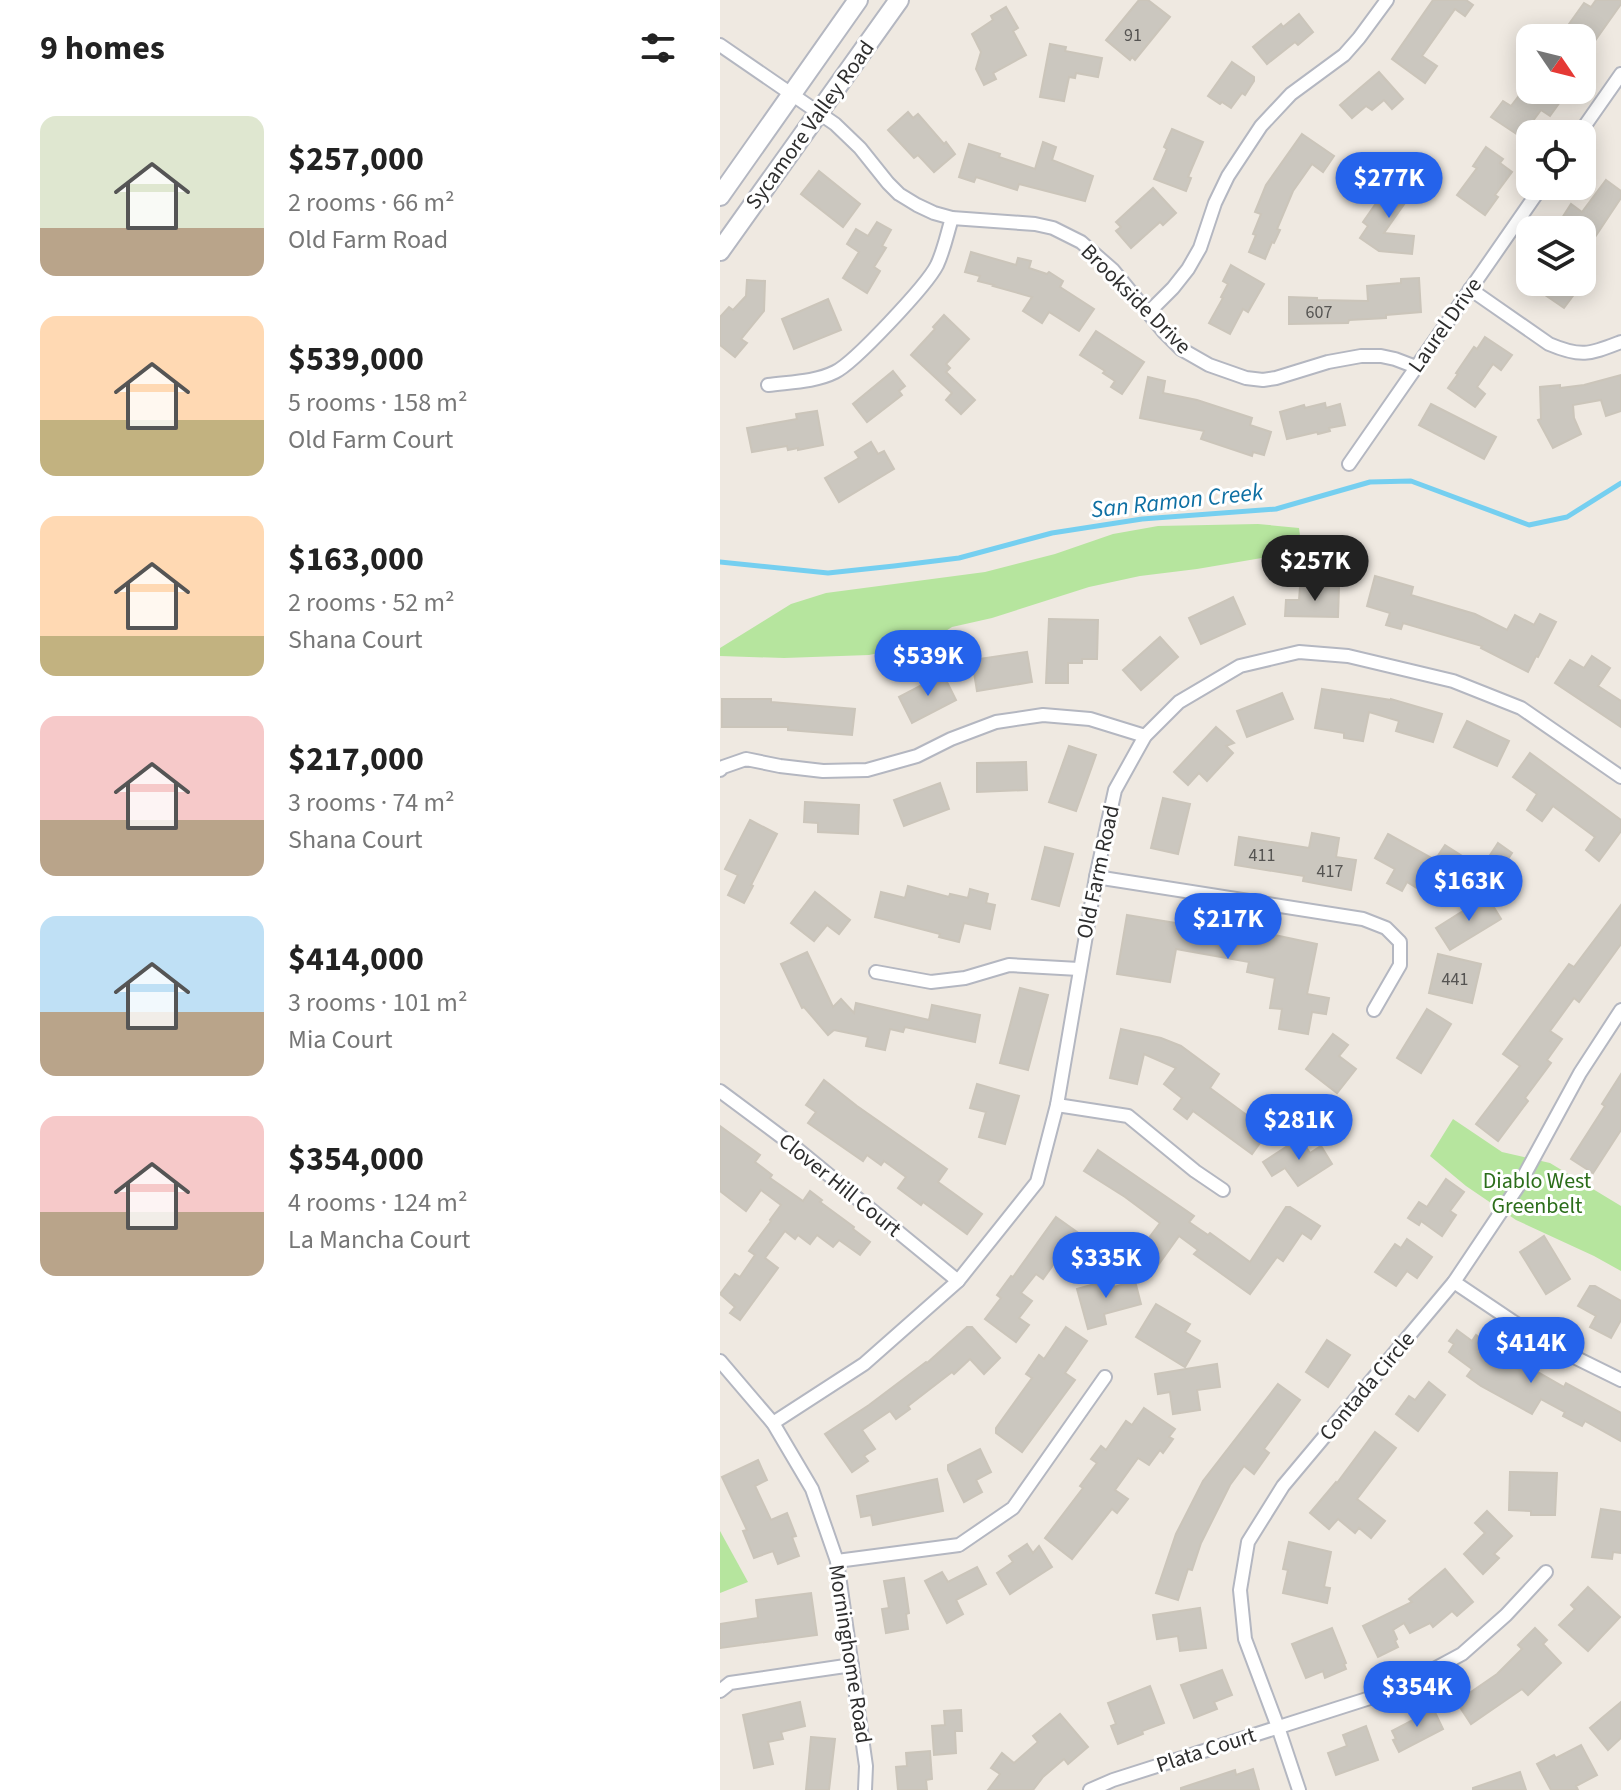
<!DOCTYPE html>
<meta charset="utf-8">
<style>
:root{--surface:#fff;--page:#f6f6f6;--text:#222;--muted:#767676;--accent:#2563eb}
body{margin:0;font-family:"Source Sans 3",sans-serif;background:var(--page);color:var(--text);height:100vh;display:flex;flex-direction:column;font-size:30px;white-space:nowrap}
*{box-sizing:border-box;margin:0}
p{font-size:26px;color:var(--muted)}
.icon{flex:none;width:44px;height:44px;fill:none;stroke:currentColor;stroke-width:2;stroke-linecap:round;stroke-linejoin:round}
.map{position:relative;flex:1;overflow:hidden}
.drawer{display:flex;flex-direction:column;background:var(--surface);width:720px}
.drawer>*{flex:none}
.needle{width:52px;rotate:125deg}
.fabs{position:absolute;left:796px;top:24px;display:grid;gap:16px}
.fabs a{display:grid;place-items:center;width:80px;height:80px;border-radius:16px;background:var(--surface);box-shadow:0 4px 20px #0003;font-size:40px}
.price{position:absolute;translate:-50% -68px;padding:0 18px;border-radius:28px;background:var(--accent);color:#fff;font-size:26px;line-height:52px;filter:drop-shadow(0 2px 4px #0008)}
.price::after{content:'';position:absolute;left:50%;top:48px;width:24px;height:18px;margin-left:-12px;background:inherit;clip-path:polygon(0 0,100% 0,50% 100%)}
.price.active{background:#222;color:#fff}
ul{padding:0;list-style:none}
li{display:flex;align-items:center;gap:24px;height:200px;padding:0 40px}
li span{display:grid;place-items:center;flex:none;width:224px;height:160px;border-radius:16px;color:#555}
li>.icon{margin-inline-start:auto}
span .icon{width:96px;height:96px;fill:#fffc;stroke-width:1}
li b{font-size:34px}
h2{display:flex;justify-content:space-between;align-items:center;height:96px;padding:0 40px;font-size:34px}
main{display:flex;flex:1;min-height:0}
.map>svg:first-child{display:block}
</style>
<main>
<section class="drawer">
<h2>9 homes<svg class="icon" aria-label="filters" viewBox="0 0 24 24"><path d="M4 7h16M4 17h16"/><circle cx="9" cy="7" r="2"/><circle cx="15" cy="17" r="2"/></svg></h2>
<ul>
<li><span style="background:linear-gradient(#dfe7d0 70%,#b9a48a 0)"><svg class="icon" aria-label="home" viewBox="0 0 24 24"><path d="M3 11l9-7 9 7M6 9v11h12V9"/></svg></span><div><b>$257,000</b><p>2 rooms · 66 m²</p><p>Old Farm Road</p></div></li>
<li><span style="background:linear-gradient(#ffd9b3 65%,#c2b280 0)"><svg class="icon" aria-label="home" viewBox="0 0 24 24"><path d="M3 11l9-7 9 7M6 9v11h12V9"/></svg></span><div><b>$539,000</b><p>5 rooms · 158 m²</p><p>Old Farm Court</p></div></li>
<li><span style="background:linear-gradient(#ffd9b3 75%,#c2b280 0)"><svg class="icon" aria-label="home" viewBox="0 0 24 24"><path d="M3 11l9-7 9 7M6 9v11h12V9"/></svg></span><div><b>$163,000</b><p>2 rooms · 52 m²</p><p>Shana Court</p></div></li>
<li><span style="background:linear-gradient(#f6c9c9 65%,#b9a48a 0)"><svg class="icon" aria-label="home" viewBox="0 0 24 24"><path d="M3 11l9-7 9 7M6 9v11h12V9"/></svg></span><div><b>$217,000</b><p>3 rooms · 74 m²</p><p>Shana Court</p></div></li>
<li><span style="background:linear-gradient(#bfe0f5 60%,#b9a48a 0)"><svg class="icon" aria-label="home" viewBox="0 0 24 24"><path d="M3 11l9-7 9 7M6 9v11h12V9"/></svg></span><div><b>$414,000</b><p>3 rooms · 101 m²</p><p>Mia Court</p></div></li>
<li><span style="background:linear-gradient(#f6c9c9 60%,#b9a48a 0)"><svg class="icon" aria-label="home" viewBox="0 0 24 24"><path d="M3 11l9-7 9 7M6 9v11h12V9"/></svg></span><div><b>$354,000</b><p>4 rooms · 124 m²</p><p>La Mancha Court</p></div></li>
</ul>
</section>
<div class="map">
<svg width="901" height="1790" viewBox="0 0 901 1790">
<rect width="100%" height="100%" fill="#efe9e1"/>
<g fill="#b6e59e">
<polygon points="538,524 579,528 582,551 477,569 420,576 369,587 272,618 232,627 207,643 149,655 64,658 0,656 0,648 71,604 106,593 265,572 335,554 393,534 438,526"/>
<polygon points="733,1119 782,1152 830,1163 901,1206 901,1271 874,1256 796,1220 746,1186 710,1156"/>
<polygon points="0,1531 28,1582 0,1593"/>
</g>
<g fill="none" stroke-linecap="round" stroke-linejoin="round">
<polyline stroke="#75cff0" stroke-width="5" points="0,562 108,573 174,566 239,558 332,533 422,519 556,509 650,482 691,481 809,525 847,517 901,483"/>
</g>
<g fill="#cbc7bf" stroke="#cbc5ba" stroke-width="2">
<polygon points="419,0 428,0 450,17 415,60 412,57 410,60 386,40"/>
<polygon points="713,0 746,0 753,5 745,16 735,9 702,56 717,66 705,83 672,59"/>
<polygon points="876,0 901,0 901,4 862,59 862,38 839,38 864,3 871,7"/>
<polygon points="286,7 298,28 293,31 306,55 273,73 276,79 264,85 256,69 261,52 252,34 273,20 271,16"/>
<polygon points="579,14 593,32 578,45 575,42 547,64 533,47 561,24 563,27"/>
<polygon points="330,44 346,47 345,51 382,58 378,77 356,73 355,78 349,77 344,101 320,97"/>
<polygon points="512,62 534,77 534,81 525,95 522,93 511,108 502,102 500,104 488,96"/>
<polygon points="659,72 683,99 672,109 664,100 652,110 646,106 632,118 620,105"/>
<polygon points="804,89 819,99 825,91 840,102 830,116 821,110 801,137 771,117 783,101 791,106"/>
<polygon points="188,112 193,118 198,114 224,144 226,142 235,154 214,172 198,155 194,158 168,130"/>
<polygon points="452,129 483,142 468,177 471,178 466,191 434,179 447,149 444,147"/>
<polygon points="582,134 614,156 603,172 592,164 573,191 557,229 560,230 554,243 552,242 545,259 529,252 536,235 533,234 541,214 535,212 546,185"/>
<polygon points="323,142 336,147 332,160 373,176 365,201 299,184 297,190 256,177 254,182 239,177 249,144 280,154 279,157 315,169"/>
<polygon points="766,147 783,159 780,163 792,172 775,195 778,197 765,215 737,195 757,168 753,166"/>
<polygon points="99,171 140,204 123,227 81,194"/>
<polygon points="675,176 694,190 664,233 694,236 692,254 659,251 640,238 648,226 643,222"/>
<polygon points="886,180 901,191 901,198 873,240 862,232 862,230 859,230 842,218 851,204 862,212"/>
<polygon points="433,188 456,213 443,225 440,222 411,248 396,231 401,227 396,222"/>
<polygon points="157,222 171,230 162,246 166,248 154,267 160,271 147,293 123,278 139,252 127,244 136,229 148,236"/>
<polygon points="251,252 296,265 298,258 311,261 309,268 327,274 329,272 343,281 340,287 374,309 359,331 329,312 322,323 303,311 312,297 273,286 274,285 258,281 260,276 245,272"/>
<polygon points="511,265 544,284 528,312 523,309 510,334 489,323 503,298 501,297 508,284 503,281"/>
<polygon points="699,278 701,312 666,315 666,318 629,320 628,323 569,324 569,297 597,298 597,300 648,301 647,286 681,283 681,279"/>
<polygon points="27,280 45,281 44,311 21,339 27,343 15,357 0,345 0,317 9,307 13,310 26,296"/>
<polygon points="806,282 848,282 858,289 844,308"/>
<polygon points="108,299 121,330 74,349 62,319"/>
<polygon points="224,315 249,339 226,364 230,368 226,372 255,400 241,414 226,400 232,393 191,355 215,329 213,327"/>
<polygon points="376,331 424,362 402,394 391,387 395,381 383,373 385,371 360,355"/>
<polygon points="765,337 792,355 781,370 773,364 757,387 765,394 755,407 728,388 738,374 736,373 754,347 757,349"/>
<polygon points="173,371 185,386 179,391 182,395 147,422 133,404"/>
<polygon points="901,375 901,411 886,416 881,400 853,405 854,418 861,434 833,448 818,420 821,419 820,387 840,385 840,388 864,385"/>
<polygon points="428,377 445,381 443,393 477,400 532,418 530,425 551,432 544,455 533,452 532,456 481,439 484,431 420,418"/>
<polygon points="605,403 606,408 620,404 625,425 609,428 610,431 598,434 597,432 567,439 560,412 584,405 585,408"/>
<polygon points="711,404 776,437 764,459 699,425"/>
<polygon points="97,411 103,445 78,450 78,448 68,450 67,446 32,452 27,428 77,419 76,414"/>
<polygon points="151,442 158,454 164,451 174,469 119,502 105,478 139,458 135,452"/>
<polygon points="655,576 693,587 691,595 755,614 787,630 795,615 814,625 820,614 836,622 818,657 816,656 808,672 761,648 762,646 683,623 681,629 666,625 670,613 647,606"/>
<polygon points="580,587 619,587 618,617 565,616 566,600 579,600"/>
<polygon points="513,597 525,624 481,644 469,618"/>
<polygon points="329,619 378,620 377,659 362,659 362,663 348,663 348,683 326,683"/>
<polygon points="440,637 458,657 421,690 403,670"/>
<polygon points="307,652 312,682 257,691 252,660"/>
<polygon points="872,656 890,668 878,686 901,701 901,727 835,683 850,660 864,668"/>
<polygon points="223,674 236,700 192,723 179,697"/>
<polygon points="602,689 671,700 671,699 722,714 713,742 676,731 679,721 649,712 643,741 624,738 624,733 595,728"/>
<polygon points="562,693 573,719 527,737 517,711"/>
<polygon points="2,699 51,699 51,702 135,709 132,735 68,730 68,727 2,727"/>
<polygon points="747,721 789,741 777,766 734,747"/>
<polygon points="496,727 514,743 506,746 513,753 487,781 479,773 468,785 454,772"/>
<polygon points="349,746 376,755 356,811 329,802"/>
<polygon points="810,753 901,820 901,831 879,861 866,850 875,837 833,806 822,821 807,810 817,794 793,777"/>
<polygon points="306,762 307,790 257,792 257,763"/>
<polygon points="220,783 229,809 184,826 174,800"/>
<polygon points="443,798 470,804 458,854 431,848"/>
<polygon points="85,802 139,805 138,834 98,832 98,823 84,822"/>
<polygon points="30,820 57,834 31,885 33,886 24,903 8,895 18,875 5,869"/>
<polygon points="592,833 619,838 616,857 636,860 631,890 583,881 584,876 515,865 519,837 589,848"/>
<polygon points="668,834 715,860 725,845 758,866 738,898 719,885 711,897 687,882 682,891 667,883 675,869 655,858"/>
<polygon points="778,843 792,853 775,878 761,869"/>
<polygon points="325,847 353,854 339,906 312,899"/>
<polygon points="188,886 229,897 230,894 248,898 250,889 268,894 266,903 275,905 270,929 244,923 239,942 219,937 220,934 155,917 161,892 185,898"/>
<polygon points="95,892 130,920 119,934 107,925 94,941 71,923"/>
<polygon points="767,896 781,919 730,950 716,928"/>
<polygon points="901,905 901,944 859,1002 854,998 830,1031 842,1039 827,1060 831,1063 805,1098 808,1101 778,1141 756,1124 800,1066 783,1054 849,964 854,967"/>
<polygon points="407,915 474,926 474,924 534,934 535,931 597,944 587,994 609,998 606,1014 592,1012 588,1034 559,1029 562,1009 550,1008 555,978 527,972 529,962 456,949 450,982 397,974"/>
<polygon points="87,952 113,1007 121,999 134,1013 136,1003 209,1020 212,1005 260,1015 255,1042 185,1027 183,1032 170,1029 165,1050 146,1046 148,1037 114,1030 108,1035 84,1007 82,1008 61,964"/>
<polygon points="718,954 761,964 752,1003 709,993"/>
<polygon points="300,988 328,995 308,1070 280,1063"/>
<polygon points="707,1009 731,1024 701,1073 677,1058"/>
<polygon points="401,1029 441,1038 461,1046 499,1074 490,1088 528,1116 536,1104 557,1119 532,1154 473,1111 467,1119 454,1109 462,1098 444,1084 456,1068 424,1054 417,1084 390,1078"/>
<polygon points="613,1034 628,1045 619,1056 636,1069 617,1093 586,1069"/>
<polygon points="901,1074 901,1130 873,1173 851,1159 885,1106 882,1104"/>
<polygon points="104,1080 137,1106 227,1169 218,1182 262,1214 247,1234 203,1202 201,1205 178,1188 186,1177 164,1161 161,1165 147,1155 143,1161 88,1123 96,1112 86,1105"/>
<polygon points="257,1084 299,1096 285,1144 259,1137 266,1112 250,1108"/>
<polygon points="0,1126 40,1155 35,1162 52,1175 50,1178 83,1201 90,1191 102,1200 100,1202 134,1227 133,1229 150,1242 140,1255 119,1240 113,1247 97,1235 90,1244 78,1235 75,1239 65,1231 45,1258 58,1268 20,1320 10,1313 15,1307 0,1294 15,1274 20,1277 35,1255 29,1251 51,1221 50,1220 61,1205 41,1190 26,1211 0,1191"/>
<polygon points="580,1138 590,1153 601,1146 612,1164 578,1186 565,1168 552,1176 543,1162"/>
<polygon points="378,1150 474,1216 469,1222 488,1235 490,1233 530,1262 566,1207 570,1207 600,1226 591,1239 582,1233 563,1261 557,1257 530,1294 474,1254 478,1250 459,1236 436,1268 417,1254 440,1223 405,1197 364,1171"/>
<polygon points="726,1179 744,1192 730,1211 736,1215 722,1236 701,1221 699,1225 688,1218 699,1202 707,1207"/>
<polygon points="336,1217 357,1232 323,1279 316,1274 301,1293 312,1301 299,1318 309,1325 296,1342 265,1319 281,1298 277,1295 291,1276 293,1277"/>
<polygon points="824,1236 850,1279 826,1294 800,1252"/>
<polygon points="687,1239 712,1257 697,1278 687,1271 676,1286 655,1272 675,1244 681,1248"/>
<polygon points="392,1279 394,1287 415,1281 421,1304 384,1314 386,1324 368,1329 357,1289"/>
<polygon points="870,1286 875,1286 901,1301 901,1320 891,1338 870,1327 876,1316 858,1306"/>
<polygon points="436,1304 470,1324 465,1332 480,1341 465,1367 416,1337"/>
<polygon points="247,1327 252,1327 280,1358 264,1374 250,1359 234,1374 232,1372 188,1406 190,1409 176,1419 170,1411 142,1430 155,1449 144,1456 148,1461 132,1472 105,1434 149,1405 206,1362 207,1363"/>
<polygon points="346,1327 367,1341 345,1373 355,1380 302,1452 276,1433 276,1428 312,1378 306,1374 319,1355 324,1359"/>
<polygon points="737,1330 752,1341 756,1335 788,1358 791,1353 810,1364 809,1367 844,1387 846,1383 901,1413 901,1441 865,1421 862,1426 843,1416 845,1412 821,1399 812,1414 761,1386 747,1376 752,1369 729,1352 734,1344 729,1341"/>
<polygon points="607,1340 630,1355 608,1387 586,1372"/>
<polygon points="497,1364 500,1387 477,1390 480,1410 453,1414 450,1392 438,1394 435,1374"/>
<polygon points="709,1382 725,1395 698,1431 676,1414 689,1396 695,1400"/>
<polygon points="558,1384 580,1400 544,1449 549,1453 534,1474 524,1466 510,1485 481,1543 472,1570 468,1569 458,1600 436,1593 456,1534 483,1481"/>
<polygon points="424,1408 455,1429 449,1437 453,1439 443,1453 440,1450 429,1465 418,1458 395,1490 408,1499 397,1513 392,1509 352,1559 325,1538 363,1488 360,1486 377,1463 371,1459 381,1446 386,1450 406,1421 412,1425"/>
<polygon points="655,1432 676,1448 637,1499 665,1521 651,1538 639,1528 635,1533 618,1519 609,1529 590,1513 616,1482 617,1483"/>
<polygon points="260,1449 271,1472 256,1480 262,1492 244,1502 228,1470 228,1465"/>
<polygon points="38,1460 47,1480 35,1486 51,1520 67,1513 76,1536 72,1537 79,1556 58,1564 53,1551 34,1558 23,1531 27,1530 2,1477"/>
<polygon points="790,1472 837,1473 835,1515 811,1515 811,1511 789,1510"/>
<polygon points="217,1479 223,1511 153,1525 151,1515 141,1517 137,1496"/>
<polygon points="881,1509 901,1512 901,1553 893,1552 892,1559 872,1557"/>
<polygon points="767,1511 792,1536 774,1554 779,1558 763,1574 744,1554 765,1533 755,1523"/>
<polygon points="569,1542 611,1552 604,1587 610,1588 607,1603 563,1593 568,1570 563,1569"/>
<polygon points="307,1544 313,1553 319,1546 332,1567 290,1594 277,1573 293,1562 289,1556"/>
<polygon points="257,1567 266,1584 236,1600 243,1614 227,1623 205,1581 222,1572 228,1582"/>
<polygon points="725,1569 753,1602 737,1616 732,1611 713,1627 710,1623 690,1633 684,1623 673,1630 677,1639 675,1641 678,1647 658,1657 643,1626 692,1602 689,1599"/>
<polygon points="184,1578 189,1613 186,1614 188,1629 166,1633 162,1609 169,1608 164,1581"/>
<polygon points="868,1587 900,1617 868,1651 839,1625 855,1609 851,1605"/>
<polygon points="91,1593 97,1635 0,1648 0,1624 38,1618 36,1600"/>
<polygon points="480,1608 486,1648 460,1651 458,1636 437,1639 433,1615"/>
<polygon points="612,1628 626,1663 624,1664 626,1669 605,1678 603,1671 586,1678 572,1644"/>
<polygon points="815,1628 827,1640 823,1644 841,1663 808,1695 802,1689 751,1724 732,1695 743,1687 748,1694 777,1674 802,1649 798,1645"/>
<polygon points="502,1670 512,1695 494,1702 497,1709 474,1718 461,1685"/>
<polygon points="430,1686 444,1723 422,1731 423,1734 398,1744 391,1726 396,1724 388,1703"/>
<polygon points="80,1702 85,1726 61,1732 63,1739 48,1742 53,1764 34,1768 23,1715"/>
<polygon points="901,1702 901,1738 888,1750 870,1728"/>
<polygon points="712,1706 723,1729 679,1752 673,1740 676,1739 672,1731 697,1718 695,1715"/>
<polygon points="241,1710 242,1731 235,1731 236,1753 214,1755 212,1726 225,1725 224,1711"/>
<polygon points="340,1714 368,1747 348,1764 344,1759 323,1777 313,1790 268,1790 280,1774 271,1768 282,1753 294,1763 318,1742 313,1736"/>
<polygon points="646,1726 658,1760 616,1775 608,1753 627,1746 623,1735"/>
<polygon points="91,1737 115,1739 109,1790 86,1790"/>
<polygon points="861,1745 877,1775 856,1786 858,1790 831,1790 817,1764 834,1755 836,1758"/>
<polygon points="210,1751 212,1779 206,1780 207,1790 178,1790 176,1767 187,1766 186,1753"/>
<polygon points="533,1769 539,1790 461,1790 461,1788 515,1770 516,1775"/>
<polygon points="800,1772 806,1790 753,1790 753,1788"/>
</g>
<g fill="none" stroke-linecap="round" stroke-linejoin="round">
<defs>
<g id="street">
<polyline points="0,45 115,124 140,148 168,183 179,194 197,205 214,213 232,218 315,224 333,228 361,242 393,270 443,331 461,349 489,365 526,378 543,380 556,378 608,362 641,356 661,356 675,359 696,367"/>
<polyline points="859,134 901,74"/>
<path d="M750,289L829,344C862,358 870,354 901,342"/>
<polyline points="428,313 453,288 468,269 480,248 495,203 508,176 541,126 571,94 624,55 639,38 667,0"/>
<path d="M48,385C70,382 95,382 115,372C134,363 207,285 217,265C224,250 227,234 232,218"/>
<polyline points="629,464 822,186"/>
<polyline points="0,770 3,767 26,759 60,766 103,771 147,770 197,756 231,739 276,722 323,715 370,719 425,736"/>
<polyline points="376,877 643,919 666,928 680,942 680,965 654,1010"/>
<polyline points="156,972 211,982 245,978 289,965 359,969"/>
<polyline points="0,1091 71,1144 238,1281"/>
<polyline points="337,1105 408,1116 475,1171 503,1190"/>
<polyline points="734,1282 792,1321 838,1349 901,1380"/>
<polyline points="0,1361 53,1423 92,1489 117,1561 146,1766 145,1790"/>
<polyline points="53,1423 144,1364 238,1281 317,1182 337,1105 376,877 395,790 425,736 459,702 520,666 579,652 628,656 733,681 801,708 901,777"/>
<polyline points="117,1561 239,1545 293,1508 385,1377"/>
<polyline points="0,1691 10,1683 132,1665"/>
<polyline points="370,1790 393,1780 675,1690 742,1654 786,1615 826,1572"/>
<polyline points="579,1790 558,1727 525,1639 520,1590 528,1542 563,1486 734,1282 799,1185 860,1073 901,1010"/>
</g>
<g id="secondary">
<polyline points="0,196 138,0"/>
<polyline points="0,251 179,0"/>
</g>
</defs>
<use href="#street" stroke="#b4b7c1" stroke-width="16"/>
<use href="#secondary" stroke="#b4b7c1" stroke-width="22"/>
<use href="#street" stroke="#fff" stroke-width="12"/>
<use href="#secondary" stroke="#fff" stroke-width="18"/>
</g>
<g text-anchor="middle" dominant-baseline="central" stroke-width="6" stroke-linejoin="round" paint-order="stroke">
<g font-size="18" fill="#555452">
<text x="413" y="35">91</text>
<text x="599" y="312">607</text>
<text x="542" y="855">411</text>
<text x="610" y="871">417</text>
<text x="735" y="979">441</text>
</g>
<g font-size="22" fill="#2e2e2e" stroke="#fff">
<text transform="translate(90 125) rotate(-54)">Sycamore Valley Road</text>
<text transform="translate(416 299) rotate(45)">Brookside Drive</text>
<text transform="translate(725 325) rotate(-55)">Laurel Drive</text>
<text transform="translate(378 872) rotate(-78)">Old Farm Road</text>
<text transform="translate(120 1185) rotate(39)">Clover Hill Court</text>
<text transform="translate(647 1386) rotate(-50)">Contada Circle</text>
<text transform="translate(130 1654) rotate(81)">Morninghome Road</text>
<text transform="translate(486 1750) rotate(-18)">Plata Court</text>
</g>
<g font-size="22" fill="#2c6e1b" stroke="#fff">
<text x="817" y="1181">Diablo West<tspan x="817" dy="25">Greenbelt</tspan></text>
</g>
<g font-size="24" font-style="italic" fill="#0d6fa3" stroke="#fff">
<text transform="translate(457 501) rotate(-6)">San Ramon Creek</text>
</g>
</g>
</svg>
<div class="fabs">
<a><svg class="needle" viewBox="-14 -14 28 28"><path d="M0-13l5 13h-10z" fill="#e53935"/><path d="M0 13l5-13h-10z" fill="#767676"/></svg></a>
<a><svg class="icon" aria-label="locate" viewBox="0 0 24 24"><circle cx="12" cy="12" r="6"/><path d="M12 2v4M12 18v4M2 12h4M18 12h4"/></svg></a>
<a><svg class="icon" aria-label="layers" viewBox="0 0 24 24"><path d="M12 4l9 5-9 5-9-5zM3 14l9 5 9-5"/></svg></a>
</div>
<b class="price" style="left:669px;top:220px">$277K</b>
<b class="price active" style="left:595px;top:603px">$257K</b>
<b class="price" style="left:208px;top:698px">$539K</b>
<b class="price" style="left:749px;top:923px">$163K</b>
<b class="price" style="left:508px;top:961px">$217K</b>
<b class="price" style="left:579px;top:1162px">$281K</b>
<b class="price" style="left:386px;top:1300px">$335K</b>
<b class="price" style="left:811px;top:1385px">$414K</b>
<b class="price" style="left:697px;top:1729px">$354K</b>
</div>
</main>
